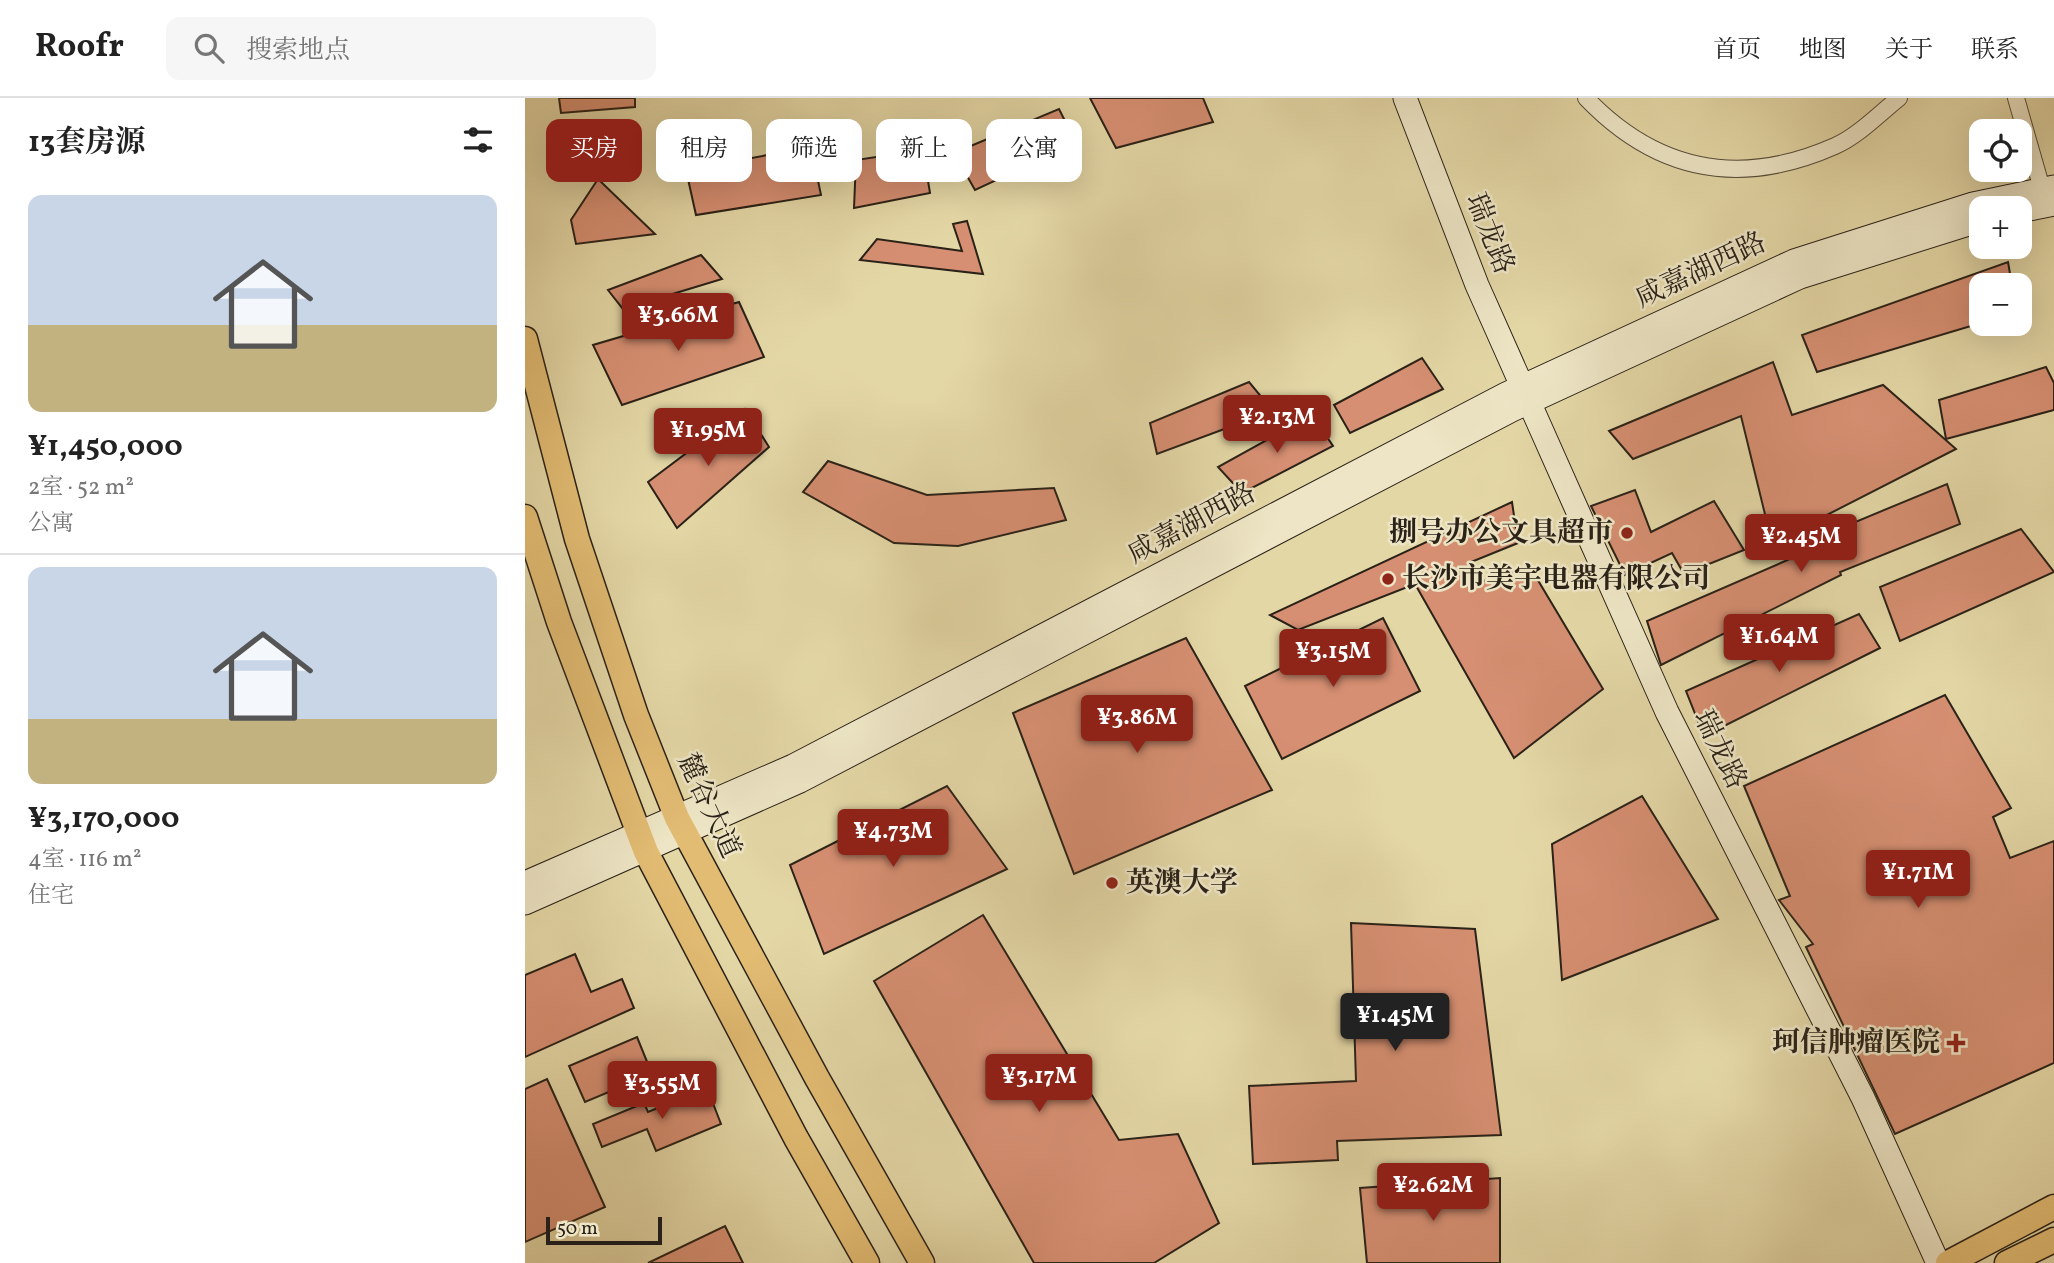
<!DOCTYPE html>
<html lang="zh">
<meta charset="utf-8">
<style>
:root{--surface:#fff;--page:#f6f6f6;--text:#222;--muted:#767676;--line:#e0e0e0;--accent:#8f2418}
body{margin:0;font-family:Vollkorn,"Noto Serif SC",serif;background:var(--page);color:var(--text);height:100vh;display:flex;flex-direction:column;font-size:26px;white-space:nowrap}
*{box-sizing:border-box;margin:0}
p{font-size:23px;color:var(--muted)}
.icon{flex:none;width:38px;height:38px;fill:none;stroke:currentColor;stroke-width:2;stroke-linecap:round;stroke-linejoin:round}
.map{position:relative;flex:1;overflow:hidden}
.sheet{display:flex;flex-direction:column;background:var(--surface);width:525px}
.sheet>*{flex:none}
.banner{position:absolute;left:21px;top:21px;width:665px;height:63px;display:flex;gap:14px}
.fabs{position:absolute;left:1444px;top:21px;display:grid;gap:14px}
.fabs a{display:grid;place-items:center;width:63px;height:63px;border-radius:14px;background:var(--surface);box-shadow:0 7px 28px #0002;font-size:35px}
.scale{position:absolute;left:21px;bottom:18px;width:116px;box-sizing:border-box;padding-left:7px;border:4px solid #2a2218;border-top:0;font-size:19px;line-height:24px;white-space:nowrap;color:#2a2218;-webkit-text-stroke:5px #ede5c5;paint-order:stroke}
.price{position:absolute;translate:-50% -60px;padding:0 16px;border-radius:7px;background:var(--accent);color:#fff;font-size:23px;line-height:46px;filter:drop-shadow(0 2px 4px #0008)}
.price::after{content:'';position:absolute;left:50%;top:42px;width:21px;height:16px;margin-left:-10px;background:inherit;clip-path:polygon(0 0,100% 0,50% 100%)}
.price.current{background:#222;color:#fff}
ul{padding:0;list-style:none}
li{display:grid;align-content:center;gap:14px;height:371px;padding:0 28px}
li+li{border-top:2px solid var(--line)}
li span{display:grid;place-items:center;height:217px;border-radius:14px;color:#555}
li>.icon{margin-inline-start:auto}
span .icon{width:126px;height:126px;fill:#fffc;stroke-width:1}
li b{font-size:30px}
h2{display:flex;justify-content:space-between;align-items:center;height:84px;padding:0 28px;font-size:30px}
.chip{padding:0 24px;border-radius:14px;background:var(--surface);box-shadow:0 7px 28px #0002;font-size:24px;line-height:63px}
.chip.current{background:var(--accent);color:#fff}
header{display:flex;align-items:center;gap:42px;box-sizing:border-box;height:98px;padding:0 35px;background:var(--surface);border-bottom:2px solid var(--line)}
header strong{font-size:33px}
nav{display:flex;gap:38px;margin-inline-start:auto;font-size:24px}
.search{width:490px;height:63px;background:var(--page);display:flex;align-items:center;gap:18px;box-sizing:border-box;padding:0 24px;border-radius:14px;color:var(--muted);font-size:26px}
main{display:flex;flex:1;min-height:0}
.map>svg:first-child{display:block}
</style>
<header>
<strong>Roofr</strong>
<div class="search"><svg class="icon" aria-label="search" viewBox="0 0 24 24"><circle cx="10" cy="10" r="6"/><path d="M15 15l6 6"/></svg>搜索地点</div>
<nav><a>首页</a><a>地图</a><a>关于</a><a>联系</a></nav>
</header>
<main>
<section class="sheet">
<h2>13套房源<svg class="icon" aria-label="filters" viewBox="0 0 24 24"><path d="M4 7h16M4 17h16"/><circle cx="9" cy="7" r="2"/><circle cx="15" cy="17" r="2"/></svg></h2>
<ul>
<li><span style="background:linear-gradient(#c9d6e8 60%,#c2b280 0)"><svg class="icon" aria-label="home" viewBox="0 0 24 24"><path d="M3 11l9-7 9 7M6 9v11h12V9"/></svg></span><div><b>¥1,450,000</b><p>2室 · 52 m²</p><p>公寓</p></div></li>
<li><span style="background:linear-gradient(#c9d6e8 70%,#c2b280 0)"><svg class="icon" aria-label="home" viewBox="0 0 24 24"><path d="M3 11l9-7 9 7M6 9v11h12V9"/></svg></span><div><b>¥3,170,000</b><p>4室 · 116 m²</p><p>住宅</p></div></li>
</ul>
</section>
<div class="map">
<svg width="1529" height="1165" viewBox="0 0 1529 1165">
<rect width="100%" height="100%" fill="#e4d7a6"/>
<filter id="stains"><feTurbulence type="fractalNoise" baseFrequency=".00286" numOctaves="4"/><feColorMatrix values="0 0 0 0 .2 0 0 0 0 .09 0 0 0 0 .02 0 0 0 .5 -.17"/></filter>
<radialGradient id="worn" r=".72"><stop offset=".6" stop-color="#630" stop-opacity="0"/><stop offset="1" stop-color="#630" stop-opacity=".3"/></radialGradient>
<g fill="#d68f72" stroke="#2a2218" stroke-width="2">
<polygon points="34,0 110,0 110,9 36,15"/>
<polygon points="565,0 678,0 688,24 591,50"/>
<polygon points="534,11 551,45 450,92 429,55"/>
<polygon points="286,49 296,97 171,117 161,72"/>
<polygon points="398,52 405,95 329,110 331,62"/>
<polygon points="73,81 130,136 51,146 46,122"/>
<polygon points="442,123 458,176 335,162 352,141 437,153 428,126"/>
<polygon points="176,157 197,181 98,211 83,192"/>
<polygon points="1483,164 1487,187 1456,187 1456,225 1292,274 1277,237"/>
<polygon points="214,204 239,259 97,307 68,247"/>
<polygon points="897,260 918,291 825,335 809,307"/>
<polygon points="1248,264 1267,317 1358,287 1431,351 1247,445 1216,318 1108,361 1084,333"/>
<polygon points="1521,269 1529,285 1529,312 1421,341 1414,302"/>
<polygon points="724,284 748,313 632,356 625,325"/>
<polygon points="220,311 244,349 152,430 123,384"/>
<polygon points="787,317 808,348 717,395 693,369"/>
<polygon points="303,363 402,397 529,390 541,422 433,448 369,445 278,394"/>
<polygon points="1422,386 1435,426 1315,474 1316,477 1136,567 1122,523 1325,435 1323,427"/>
<polygon points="1110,392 1126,434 1189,403 1219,452 1159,476 1147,455 1100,477 1066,408"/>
<polygon points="987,404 993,445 946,464 955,484 1005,469 1078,591 989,660 890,486 773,532 745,517"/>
<polygon points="1496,431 1529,474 1375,543 1355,489"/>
<polygon points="1334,516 1355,550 1179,638 1161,593"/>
<polygon points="858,520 895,593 757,661 720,588"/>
<polygon points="661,540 747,692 549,776 488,615"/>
<polygon points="1420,597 1486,710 1468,719 1485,760 1529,743 1529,965 1370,1036 1281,849 1288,846 1254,802 1265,798 1219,688"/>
<polygon points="422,688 482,771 299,856 265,767"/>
<polygon points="1117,698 1193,821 1037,882 1027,746"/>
<polygon points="458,817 594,1042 653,1036 694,1125 629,1165 509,1165 349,883"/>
<polygon points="826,825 950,831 976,1037 812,1043 813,1062 728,1066 724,988 831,983"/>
<polygon points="50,856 66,894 97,881 109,910 0,959 0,877"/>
<polygon points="112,939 127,976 60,1004 44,968"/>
<polygon points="22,981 80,1109 0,1144 0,991"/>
<polygon points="182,990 196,1026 131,1053 122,1031 77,1049 68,1026 119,1005 123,1014"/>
<polygon points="975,1080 975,1165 842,1165 835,1090"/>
<polygon points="200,1128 218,1165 123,1165"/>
</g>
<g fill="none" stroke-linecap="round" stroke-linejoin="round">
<defs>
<g id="street">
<path d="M1061,0C1132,74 1215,90 1310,48C1333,38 1354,16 1374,0"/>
<polyline points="1491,0 1517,91"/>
</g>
<g id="secondary">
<polyline points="880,0 952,187 1142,614 1338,1000 1413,1165"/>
<polyline points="1494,113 1529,106"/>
<polyline points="0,785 268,668 981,296 1269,163 1448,106 1529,89"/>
<polyline points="0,805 275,683 987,312 1275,179 1456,122"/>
</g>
<g id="primary">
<polyline points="0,241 52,441 111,617 152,720 292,980 397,1165"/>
<polyline points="0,419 34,524 121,754 271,1040 342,1165"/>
<polyline points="1423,1165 1529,1109"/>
<polyline points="1482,1165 1529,1142"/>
</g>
</defs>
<use href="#street" stroke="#584f3c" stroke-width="18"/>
<use href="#secondary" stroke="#2a2218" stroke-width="25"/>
<use href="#primary" stroke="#2a2218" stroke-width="27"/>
<use href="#street" stroke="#ede5c5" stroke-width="16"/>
<use href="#secondary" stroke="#ede5c5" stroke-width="23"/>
<use href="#primary" stroke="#e2bc73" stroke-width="24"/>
</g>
<g fill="#8f2418" stroke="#ede5c5" stroke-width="2.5">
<circle cx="1102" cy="435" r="7"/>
<circle cx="863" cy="481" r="7"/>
<circle cx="587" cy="785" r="7"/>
<path d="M1427.5 934.5h7v7h7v7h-7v7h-7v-7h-7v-7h7z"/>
</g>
<g text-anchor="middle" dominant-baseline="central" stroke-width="5" stroke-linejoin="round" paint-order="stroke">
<g font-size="28" fill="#2a2218" stroke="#ede5c5">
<text transform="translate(964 136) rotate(68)">瑞龙路</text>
<text transform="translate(1176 173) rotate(-25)">咸嘉湖西路</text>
<text transform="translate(667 426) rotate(-28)">咸嘉湖西路</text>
<text transform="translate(1194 652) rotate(64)">瑞龙路</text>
<text transform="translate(183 708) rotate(65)">麓谷大道</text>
</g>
<g font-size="28" font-weight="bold" fill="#2a2218" stroke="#ede5c5" text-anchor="end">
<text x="1088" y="435">捌号办公文具超市</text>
<text x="877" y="481" text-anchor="start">长沙市美宇电器有限公司</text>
<text x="601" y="785" text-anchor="start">英澳大学</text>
<text x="1415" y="945">珂信肿瘤医院</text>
</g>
</g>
<rect width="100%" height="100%" filter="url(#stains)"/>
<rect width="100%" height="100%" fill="url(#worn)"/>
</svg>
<div class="fabs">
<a><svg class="icon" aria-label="locate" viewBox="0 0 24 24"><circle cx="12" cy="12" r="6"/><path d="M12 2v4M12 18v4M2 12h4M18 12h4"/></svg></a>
<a>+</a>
<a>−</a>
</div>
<div class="scale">50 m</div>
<b class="price" style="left:153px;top:255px">¥3.66M</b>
<b class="price" style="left:752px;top:357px">¥2.13M</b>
<b class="price" style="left:183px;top:370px">¥1.95M</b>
<b class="price" style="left:1276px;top:476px">¥2.45M</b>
<b class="price" style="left:1254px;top:576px">¥1.64M</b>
<b class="price" style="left:808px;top:591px">¥3.15M</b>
<b class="price" style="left:612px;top:657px">¥3.86M</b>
<b class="price" style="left:368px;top:771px">¥4.73M</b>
<b class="price" style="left:1393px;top:812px">¥1.71M</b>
<b class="price current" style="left:870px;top:955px">¥1.45M</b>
<b class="price" style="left:514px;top:1016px">¥3.17M</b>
<b class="price" style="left:137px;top:1023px">¥3.55M</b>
<b class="price" style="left:908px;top:1125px">¥2.62M</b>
<div class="banner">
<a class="chip current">买房</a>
<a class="chip">租房</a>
<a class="chip">筛选</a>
<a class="chip">新上</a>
<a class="chip">公寓</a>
</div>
</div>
</main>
